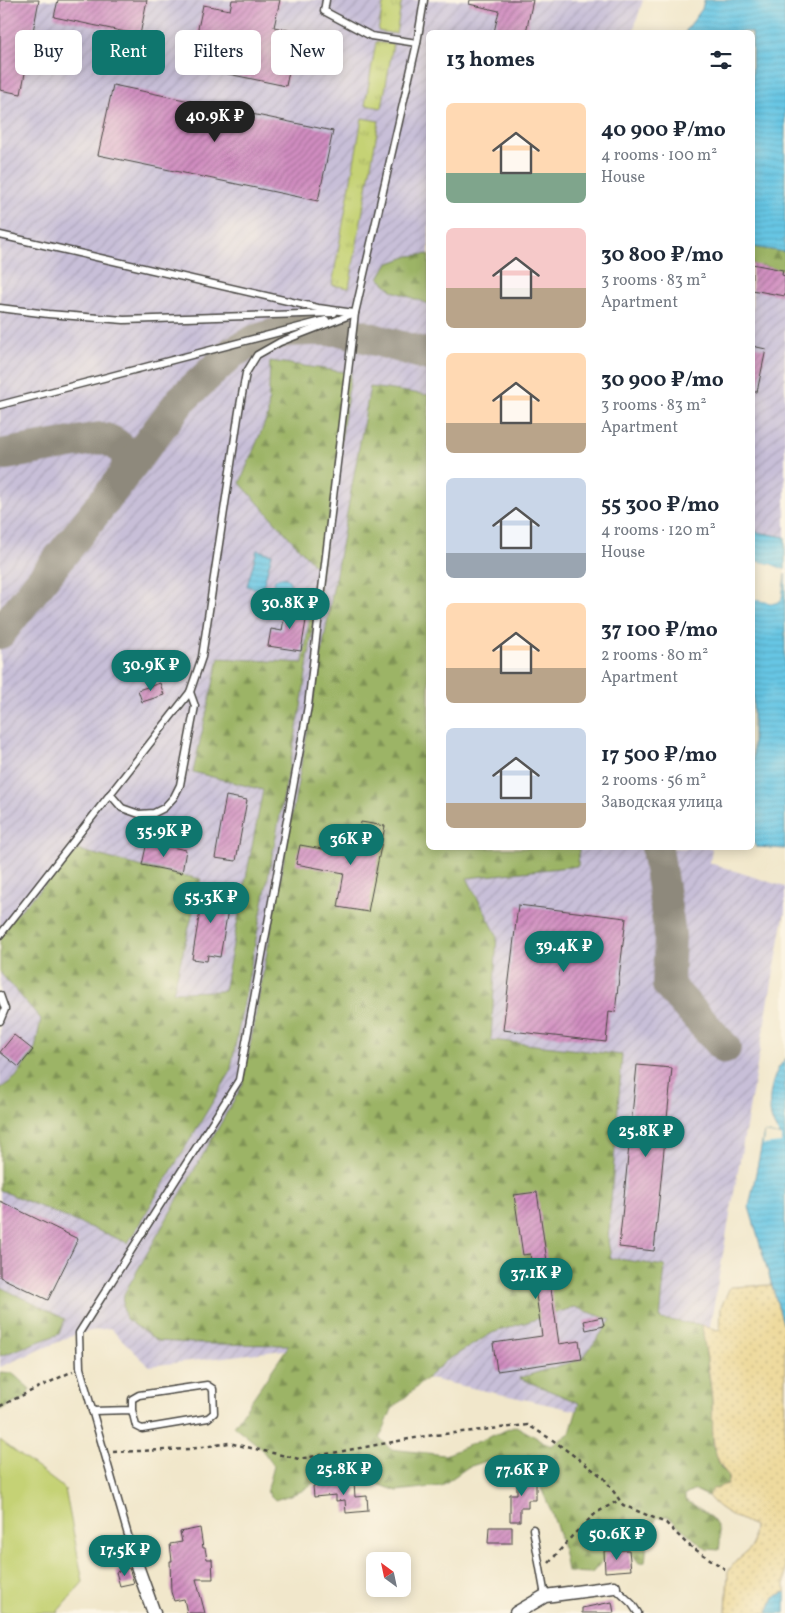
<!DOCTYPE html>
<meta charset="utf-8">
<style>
:root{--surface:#fff;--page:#f2f2f3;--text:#1f2937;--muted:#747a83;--accent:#0f766e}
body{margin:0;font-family:Vollkorn,serif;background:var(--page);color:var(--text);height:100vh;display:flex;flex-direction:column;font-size:19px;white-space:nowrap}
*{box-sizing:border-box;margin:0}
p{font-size:16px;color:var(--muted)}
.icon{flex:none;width:28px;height:28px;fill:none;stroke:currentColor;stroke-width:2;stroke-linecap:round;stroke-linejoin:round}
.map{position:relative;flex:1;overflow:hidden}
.details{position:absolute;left:426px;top:30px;width:329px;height:820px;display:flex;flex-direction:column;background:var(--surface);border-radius:8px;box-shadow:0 2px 12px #0003}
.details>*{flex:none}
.guide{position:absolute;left:15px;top:30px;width:336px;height:45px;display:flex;gap:10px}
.needle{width:32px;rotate:327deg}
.buttons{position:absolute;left:366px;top:1552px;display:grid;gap:10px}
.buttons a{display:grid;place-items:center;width:45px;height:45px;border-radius:8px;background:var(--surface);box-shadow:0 2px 12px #0003;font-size:25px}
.price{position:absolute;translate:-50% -42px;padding:0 11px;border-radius:18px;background:var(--accent);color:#fff;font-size:16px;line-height:32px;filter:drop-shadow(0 1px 2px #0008)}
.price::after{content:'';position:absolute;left:50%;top:30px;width:15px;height:11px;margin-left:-8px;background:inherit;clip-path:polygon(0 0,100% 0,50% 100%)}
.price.selected{background:#222;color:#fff}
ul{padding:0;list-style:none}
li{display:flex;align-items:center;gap:15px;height:125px;padding:0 20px}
li span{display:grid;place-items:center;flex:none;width:140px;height:100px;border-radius:8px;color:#555}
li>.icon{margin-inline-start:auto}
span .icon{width:60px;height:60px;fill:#fffc;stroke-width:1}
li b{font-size:21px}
h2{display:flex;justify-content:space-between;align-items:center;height:60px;padding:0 20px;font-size:21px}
.pill{padding:0 18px;border-radius:8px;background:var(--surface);box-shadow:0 2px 12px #0003;font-size:18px;line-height:45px}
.pill.selected{background:var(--accent);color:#fff}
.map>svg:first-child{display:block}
</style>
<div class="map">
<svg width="785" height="1613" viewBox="0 0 785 1613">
<defs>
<pattern id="industrial-furrows" width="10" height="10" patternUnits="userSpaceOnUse" patternTransform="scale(1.25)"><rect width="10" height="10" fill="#c8bfd8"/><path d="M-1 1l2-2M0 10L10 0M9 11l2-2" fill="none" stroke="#aca4ba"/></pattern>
<pattern id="grass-tufts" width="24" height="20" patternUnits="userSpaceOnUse" patternTransform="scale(1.25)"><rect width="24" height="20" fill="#c5d274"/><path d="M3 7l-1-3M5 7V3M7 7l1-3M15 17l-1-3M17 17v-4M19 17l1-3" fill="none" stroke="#a9b465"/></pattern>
<pattern id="forest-firs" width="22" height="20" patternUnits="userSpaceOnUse" patternTransform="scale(1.25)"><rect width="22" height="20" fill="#9cb466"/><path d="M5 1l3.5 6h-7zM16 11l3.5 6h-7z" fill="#7f9354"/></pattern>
<pattern id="sand-dots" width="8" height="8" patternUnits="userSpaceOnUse" patternTransform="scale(1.25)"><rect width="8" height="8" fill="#eeda9e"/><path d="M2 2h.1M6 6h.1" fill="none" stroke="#cb8" stroke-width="1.8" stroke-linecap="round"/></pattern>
<pattern id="water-rules" width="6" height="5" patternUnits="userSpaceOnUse" patternTransform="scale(1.25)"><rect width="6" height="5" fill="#66c6e4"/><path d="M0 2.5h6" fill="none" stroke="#59aac4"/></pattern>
<pattern id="building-hatch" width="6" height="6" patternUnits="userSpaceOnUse" patternTransform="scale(1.25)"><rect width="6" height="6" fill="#d08cc0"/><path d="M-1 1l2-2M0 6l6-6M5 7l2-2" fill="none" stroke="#a9739c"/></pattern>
</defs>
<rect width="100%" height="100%" fill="#fcf5e5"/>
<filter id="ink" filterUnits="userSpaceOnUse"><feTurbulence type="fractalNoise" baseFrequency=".02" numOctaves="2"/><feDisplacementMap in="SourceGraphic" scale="10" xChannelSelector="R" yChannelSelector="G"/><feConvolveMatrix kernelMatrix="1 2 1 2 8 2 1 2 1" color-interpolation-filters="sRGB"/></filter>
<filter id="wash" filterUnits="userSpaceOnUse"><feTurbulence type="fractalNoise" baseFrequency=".0096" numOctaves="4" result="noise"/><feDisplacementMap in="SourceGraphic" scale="20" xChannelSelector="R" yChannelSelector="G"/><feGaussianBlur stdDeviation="1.12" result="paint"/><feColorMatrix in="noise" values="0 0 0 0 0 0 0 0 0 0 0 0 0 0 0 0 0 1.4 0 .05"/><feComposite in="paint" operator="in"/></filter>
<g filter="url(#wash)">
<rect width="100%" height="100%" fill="#f1e7cb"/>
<g fill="url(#industrial-furrows)">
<polygon points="0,0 643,0 633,32 429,32 429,848 712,848 710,863 785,887 785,911 709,1331 735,1487 578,1411 292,1349 149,1366 110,1328 79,1333 0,1367"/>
<polygon points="752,260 785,267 785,537 753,531"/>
</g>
<g fill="url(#grass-tufts)" stroke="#787e50">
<polygon points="384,0 402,0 396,34 378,31"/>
<polygon points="376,42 393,44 382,108 365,105"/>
<polygon points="362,118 379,121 349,288 332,285"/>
</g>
<g fill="url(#forest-firs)" stroke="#647048" fill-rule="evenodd">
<polygon points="752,247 785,252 785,272 764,266 753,269"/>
<polygon points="429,254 429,304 393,291 379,278 387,264 409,256"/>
<polygon points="270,361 351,373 301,707 230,1073 128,1243 0,1190 0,1089 16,1077 35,1049 41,1019 2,975 0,971 0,938 4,927 78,850 143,867 201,879 173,992 224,991 263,790 193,772 219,658 303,663 317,568 240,483 268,415"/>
<path d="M370,387L429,395V848H579L578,866L467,878L497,935L491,1040L622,1055L608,1241L611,1258L665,1266L660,1319L702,1325L712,1399L713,1447L721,1468L729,1476L727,1484L713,1489L708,1496L695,1490L685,1495V1500C706,1512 725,1522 719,1550L706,1549L667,1516L657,1518L648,1535L645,1562L639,1563L630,1551L610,1552L592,1573L567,1572C563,1539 551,1508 536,1478L517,1475L496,1458L468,1467L441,1486L397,1491L359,1477L313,1483L302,1491L275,1500L267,1492L274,1466L260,1447L234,1426L289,1345L211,1344L158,1341L126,1319L123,1307L124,1294L243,1084ZM575,1307L611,1320L582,1359L519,1378L579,1403L570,1433L551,1446L516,1426L445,1455L390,1449L380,1438L392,1409L446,1361L492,1333Z"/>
<polygon points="0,1287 65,1319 59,1334 0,1356"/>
<polygon points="0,1372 12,1373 30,1389 27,1397 0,1410"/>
</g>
<path fill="url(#sand-dots)" stroke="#8c8264" d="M772,1285L785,1330V1592L774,1597L768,1613H726L728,1571L737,1560L752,1547L754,1526C738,1518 719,1511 708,1496L713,1489L727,1484L729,1476C708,1454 714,1427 712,1399C710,1374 705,1350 702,1325L720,1331L721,1307L730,1287Z"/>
<polygon fill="#c5d274" stroke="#787e50" points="0,1440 65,1489 83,1582 58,1611 59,1613 0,1613"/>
<g fill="url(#water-rules)" stroke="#487888">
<polygon points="704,0 785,0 785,252 753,247 752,32 685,32 702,9"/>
<polygon points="752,531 785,537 785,570 770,564 753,561"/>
<polygon points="257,550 272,554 262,590 247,586"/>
<polygon points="785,574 785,849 756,847 753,842 753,599 773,603 781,601"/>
<circle cx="282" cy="586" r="9"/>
<path d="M785,1058V1330L749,1207L764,1133L781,1136C765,1119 768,1091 777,1071C779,1066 783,1063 785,1058Z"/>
<polygon points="785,1592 785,1613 768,1613 774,1597"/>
</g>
<g fill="#f1e7cb">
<polygon points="753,561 770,564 785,570 781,601 773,603 753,599 752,597 773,600 779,599 784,572 769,567 752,564"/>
<polygon points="764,1133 781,1136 781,1143 763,1145"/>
</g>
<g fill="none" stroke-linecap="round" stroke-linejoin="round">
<g stroke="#8e897b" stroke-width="32">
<path d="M0,455L100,438C110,439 125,447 127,459C128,464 126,470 124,474"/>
<polyline points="0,633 105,500 181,400 233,352 256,340 286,331 314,330 341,330 429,355"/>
<polyline points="657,848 670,935 668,985 725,1048"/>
</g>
</g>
<g id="blocks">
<g fill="url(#building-hatch)">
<polygon points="0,0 39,0 21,94 0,90"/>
<polygon points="58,0 147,0 140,35 54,17"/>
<polygon points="232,0 280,0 274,27 297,32 286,86 190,66 203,5 230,10"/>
<polygon points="470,0 533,0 526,32 494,32 499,11 469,4"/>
<polygon points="113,85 333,131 318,201 98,155"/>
<polygon points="752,264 783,270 782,275 785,276 785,296 752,290"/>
<polygon points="752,346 766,349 757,392 752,392"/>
<polygon points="286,605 308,608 301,651 268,646 271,629 282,631"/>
<polygon points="160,683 164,695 142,702 138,690"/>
<polygon points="226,796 247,800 236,861 215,858"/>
<polygon points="361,822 385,826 368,912 338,907 344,873 296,864 300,845 355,855"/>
<polygon points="147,842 186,850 182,873 142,865"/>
<polygon points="204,887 231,892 220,957 208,955 207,961 192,959"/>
<polygon points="518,905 626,918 615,1012 609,1011 606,1042 503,1030"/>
<polygon points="14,1035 33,1050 19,1067 0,1052"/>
<polygon points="637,1065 672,1068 654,1251 619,1247"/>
<polygon points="537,1192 559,1344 579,1341 582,1359 497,1371 493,1343 542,1336 530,1254 523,1255 514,1195"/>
<polygon points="0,1201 78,1239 48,1300 0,1277"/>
<polygon points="602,1317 604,1326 586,1330 584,1321"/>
<polygon points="517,1478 536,1478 536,1500 528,1500 528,1508 520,1508 520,1521 510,1521 510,1494 517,1494"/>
<polygon points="354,1482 355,1497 367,1496 368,1511 346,1513 345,1500 336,1501 336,1495 314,1497 313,1486"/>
<polygon points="489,1527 512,1527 512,1543 488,1543"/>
<polygon points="200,1528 203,1548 205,1548 207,1559 212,1559 213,1579 196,1579 205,1613 187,1613 184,1599 174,1601 171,1592 170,1561 172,1561 170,1544 182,1542 180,1532"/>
<polygon points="629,1550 631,1570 605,1572 604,1551"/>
<polygon points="129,1568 134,1583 120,1586 116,1572"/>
<polygon points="612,1602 614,1613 582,1613 582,1608"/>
</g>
</g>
</g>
<g filter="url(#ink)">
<use href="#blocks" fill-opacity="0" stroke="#494743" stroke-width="1"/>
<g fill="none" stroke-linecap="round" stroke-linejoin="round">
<defs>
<g id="lane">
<polyline points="326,0 324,11 371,36 417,43"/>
<polyline points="0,235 318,308 354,313"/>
<polyline points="0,308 48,314 124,320 334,313"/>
<polyline points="0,405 326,320"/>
<polyline points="110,794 122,808 139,814 154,813 164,808 174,797 180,785 195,706 190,692"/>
<polyline points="0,935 190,692 202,657 239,411 246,373 257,355 280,342 355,313"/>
<polyline points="0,995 5,1009 0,1021"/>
<polyline points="92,1411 132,1410 136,1426 142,1429 208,1418 214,1413 213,1389 207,1385 139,1395 132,1399 132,1410"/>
<polyline points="533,1529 545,1596"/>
<polyline points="136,1563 80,1368 79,1333 239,1080 308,706 355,313 417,43 424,0"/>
<polyline points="614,1587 632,1604 638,1613"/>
</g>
<g id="street">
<polyline points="136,1563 154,1613"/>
<polyline points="516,1613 545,1596 614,1587"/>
</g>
</defs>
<use href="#lane" stroke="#494743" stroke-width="9"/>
<use href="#street" stroke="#494743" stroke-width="15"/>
<g stroke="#494743" stroke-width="2.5" stroke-dasharray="4 4" stroke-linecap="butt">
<polyline points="0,1406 73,1371"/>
<polyline points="113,1452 190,1449 229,1443 299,1459 426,1436 528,1425 554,1441 604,1478 623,1505 666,1523 687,1544 728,1571"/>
<polyline points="549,1563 573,1535 596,1513 619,1500"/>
</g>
<use href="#lane" stroke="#fff" stroke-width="6"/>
<use href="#street" stroke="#fff" stroke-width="12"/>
</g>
</g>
</svg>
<div class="buttons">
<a><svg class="needle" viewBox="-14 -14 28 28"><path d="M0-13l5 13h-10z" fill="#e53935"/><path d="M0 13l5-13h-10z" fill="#747a83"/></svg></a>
</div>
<b class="price selected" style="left:215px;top:143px">40.9K ₽</b>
<b class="price" style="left:290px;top:630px">30.8K ₽</b>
<b class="price" style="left:151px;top:692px">30.9K ₽</b>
<b class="price" style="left:164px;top:858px">35.9K ₽</b>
<b class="price" style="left:351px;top:866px">36K ₽</b>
<b class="price" style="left:211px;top:924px">55.3K ₽</b>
<b class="price" style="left:564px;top:973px">39.4K ₽</b>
<b class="price" style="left:646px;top:1158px">25.8K ₽</b>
<b class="price" style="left:536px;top:1300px">37.1K ₽</b>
<b class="price" style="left:344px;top:1496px">25.8K ₽</b>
<b class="price" style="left:522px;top:1497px">77.6K ₽</b>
<b class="price" style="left:617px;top:1561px">50.6K ₽</b>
<b class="price" style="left:125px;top:1577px">17.5K ₽</b>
<div class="guide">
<a class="pill">Buy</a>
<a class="pill selected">Rent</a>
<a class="pill">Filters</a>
<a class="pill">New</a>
</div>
<section class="details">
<h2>13 homes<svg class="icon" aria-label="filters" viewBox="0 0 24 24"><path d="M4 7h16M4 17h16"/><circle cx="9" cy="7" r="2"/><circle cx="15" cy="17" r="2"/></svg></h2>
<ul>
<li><span style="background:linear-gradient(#ffd9b3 70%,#7fa58c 0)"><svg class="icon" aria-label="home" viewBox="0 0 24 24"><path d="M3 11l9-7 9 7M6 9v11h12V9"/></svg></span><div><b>40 900 ₽/mo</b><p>4 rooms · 100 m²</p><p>House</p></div></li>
<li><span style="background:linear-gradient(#f6c9c9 60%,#b9a48a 0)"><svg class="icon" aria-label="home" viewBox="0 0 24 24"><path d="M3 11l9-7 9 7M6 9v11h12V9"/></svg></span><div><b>30 800 ₽/mo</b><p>3 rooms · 83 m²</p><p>Apartment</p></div></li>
<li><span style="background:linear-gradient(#ffd9b3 70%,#b9a48a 0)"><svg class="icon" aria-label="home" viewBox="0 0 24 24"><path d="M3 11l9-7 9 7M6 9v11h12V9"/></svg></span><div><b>30 900 ₽/mo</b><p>3 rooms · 83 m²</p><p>Apartment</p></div></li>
<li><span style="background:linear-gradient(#c9d6e8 75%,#9aa5b1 0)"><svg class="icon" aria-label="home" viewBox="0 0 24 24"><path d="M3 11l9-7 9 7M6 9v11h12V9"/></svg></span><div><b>55 300 ₽/mo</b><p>4 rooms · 120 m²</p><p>House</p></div></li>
<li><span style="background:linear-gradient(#ffd9b3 65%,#b9a48a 0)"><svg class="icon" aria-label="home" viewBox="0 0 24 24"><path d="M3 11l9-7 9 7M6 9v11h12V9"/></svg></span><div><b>37 100 ₽/mo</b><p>2 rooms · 80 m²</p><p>Apartment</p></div></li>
<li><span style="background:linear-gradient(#c9d6e8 75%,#b9a48a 0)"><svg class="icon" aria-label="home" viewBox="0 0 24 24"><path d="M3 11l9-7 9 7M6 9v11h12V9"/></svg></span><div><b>17 500 ₽/mo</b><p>2 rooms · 56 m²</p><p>Заводская улица</p></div></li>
</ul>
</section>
</div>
